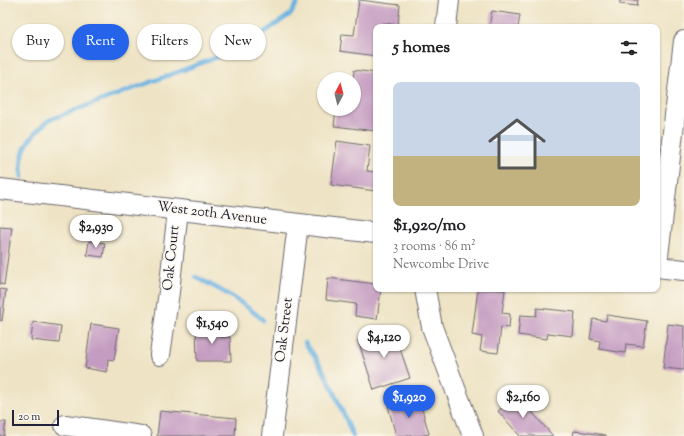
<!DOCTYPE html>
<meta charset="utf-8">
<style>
:root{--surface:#fff;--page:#f6f6f6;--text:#202124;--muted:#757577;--accent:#2563eb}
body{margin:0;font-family:"Sorts Mill Goudy",serif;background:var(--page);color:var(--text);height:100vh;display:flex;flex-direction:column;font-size:15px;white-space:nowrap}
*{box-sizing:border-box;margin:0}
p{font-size:13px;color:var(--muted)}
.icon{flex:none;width:22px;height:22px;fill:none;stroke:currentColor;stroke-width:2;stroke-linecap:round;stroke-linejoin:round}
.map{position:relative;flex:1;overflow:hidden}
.panel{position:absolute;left:373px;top:24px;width:287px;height:268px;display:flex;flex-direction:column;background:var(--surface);border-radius:8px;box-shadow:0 1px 3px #0004}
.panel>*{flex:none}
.hud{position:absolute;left:12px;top:24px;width:301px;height:36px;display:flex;gap:8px}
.needle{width:26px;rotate:7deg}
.tools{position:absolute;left:317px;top:72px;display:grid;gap:8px}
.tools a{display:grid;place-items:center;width:44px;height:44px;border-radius:50%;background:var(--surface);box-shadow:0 1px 3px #0004;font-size:20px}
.scale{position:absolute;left:12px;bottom:10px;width:47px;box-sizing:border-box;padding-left:4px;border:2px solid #22223b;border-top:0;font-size:11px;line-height:14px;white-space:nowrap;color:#22223b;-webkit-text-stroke:3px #fbf7ec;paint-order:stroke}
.price{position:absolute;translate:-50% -34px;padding:0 9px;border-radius:14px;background:#fff;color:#222;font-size:13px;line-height:26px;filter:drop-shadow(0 1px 2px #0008)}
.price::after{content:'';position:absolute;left:50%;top:24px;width:12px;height:9px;margin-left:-6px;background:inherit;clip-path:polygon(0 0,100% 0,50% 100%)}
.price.active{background:var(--accent);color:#fff}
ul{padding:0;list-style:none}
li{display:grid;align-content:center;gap:8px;height:212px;padding:0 20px}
li span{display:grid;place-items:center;height:124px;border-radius:8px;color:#555}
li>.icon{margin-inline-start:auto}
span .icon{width:72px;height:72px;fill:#fffc;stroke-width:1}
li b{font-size:17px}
h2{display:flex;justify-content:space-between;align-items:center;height:48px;padding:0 20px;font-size:17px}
.chip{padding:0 14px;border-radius:18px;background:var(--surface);box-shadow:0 1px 3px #0004;font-size:14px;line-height:36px}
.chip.active{background:var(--accent);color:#fff}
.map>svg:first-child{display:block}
</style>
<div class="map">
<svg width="684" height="436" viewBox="0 0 684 436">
<rect width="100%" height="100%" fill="#fbf7ec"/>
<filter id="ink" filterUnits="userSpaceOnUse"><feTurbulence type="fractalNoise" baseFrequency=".025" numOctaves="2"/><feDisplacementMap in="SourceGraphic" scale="8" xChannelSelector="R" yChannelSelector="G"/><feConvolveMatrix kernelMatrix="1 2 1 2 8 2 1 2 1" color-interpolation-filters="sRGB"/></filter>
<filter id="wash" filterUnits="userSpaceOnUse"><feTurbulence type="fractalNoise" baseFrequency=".012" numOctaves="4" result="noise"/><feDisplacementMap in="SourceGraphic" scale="16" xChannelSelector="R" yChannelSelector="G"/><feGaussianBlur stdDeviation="0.9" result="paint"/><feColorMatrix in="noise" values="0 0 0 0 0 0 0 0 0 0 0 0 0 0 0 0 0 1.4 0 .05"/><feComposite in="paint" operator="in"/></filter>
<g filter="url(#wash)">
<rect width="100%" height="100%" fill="#eee3c4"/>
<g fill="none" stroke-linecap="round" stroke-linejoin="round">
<g stroke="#6bb2e2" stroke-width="4.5">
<path d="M22,177C18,151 29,137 49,120L242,48L291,14L299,0"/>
<path d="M196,277C222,291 241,300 263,320"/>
<path d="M305,343C327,371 339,404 353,436"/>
</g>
</g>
<g id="blocks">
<g fill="#c49bc1">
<polygon points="359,0 400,5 398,25 383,23 383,27 376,27 376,56 340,51 342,34 354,35"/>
<polygon points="620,0 638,0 637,6 620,4"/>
<polygon points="492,11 520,15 518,27 489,27"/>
<polygon points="354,70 376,73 376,131 334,126 336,109 354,109 354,79 353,79"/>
<polygon points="337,141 370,146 367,171 376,172 376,191 331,185"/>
<polygon points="0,226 12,227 4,285 0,284"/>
<polygon points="89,241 105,243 103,257 87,255"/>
<polygon points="328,278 376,284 376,289 381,289 377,319 355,316 356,304 326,300"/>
<polygon points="0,289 6,290 2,321 0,320"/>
<polygon points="478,289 505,290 502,313 510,314 509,328 501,327 498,353 480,351 482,337 472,335"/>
<polygon points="537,308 575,312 573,336 548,333 547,339 518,335 520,315 536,316"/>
<polygon points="607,315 647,321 643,346 626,344 625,353 599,349 600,341 590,339 593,319 606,321"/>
<polygon points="33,322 61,326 59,343 31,340"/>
<polygon points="91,324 119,328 114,360 108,359 107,372 85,368"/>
<polygon points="668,324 684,326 684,370 663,368"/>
<polygon points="220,326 220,337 230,337 231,361 197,361 196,327"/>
<polygon points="393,328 410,378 374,390 358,340"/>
<polygon points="517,395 553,436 520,436 498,411"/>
<polygon points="419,398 429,434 420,436 396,436 388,406"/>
<polygon points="160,411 236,418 235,436 157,436"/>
<polygon points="0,422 6,422 4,436 0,436"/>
<polygon points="574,431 606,435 606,436 573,436"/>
</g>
</g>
</g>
<g filter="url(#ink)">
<use href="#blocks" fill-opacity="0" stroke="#69666b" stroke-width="1"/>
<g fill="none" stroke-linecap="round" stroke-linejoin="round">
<defs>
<g id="minor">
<polyline points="446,27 449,0"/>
<polyline points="0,189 376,233"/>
<polyline points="657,264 684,41"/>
<polyline points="657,267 684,270"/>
<polyline points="425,289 432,327 473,436"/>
<polyline points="160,355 169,292 178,210"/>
<polyline points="65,425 141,436"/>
<polyline points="272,436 298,224"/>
</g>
</defs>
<use href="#minor" stroke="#69666b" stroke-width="22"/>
<use href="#minor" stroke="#fff" stroke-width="20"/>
</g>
</g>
<g text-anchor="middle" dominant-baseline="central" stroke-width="3" stroke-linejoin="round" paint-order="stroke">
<g font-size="14" fill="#22223b" stroke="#fbf7ec">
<text transform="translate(212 214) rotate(7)">West 20th Avenue</text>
<text transform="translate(172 258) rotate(-84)">Oak Court</text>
<text transform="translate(285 330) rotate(-83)">Oak Street</text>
</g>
</g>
</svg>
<div class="tools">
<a><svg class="needle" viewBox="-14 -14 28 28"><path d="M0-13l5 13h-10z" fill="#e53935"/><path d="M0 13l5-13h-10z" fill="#757577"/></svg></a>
</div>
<div class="scale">20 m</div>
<b class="price" style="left:96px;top:249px">$2,930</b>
<b class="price" style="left:212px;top:345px">$1,540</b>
<b class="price" style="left:384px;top:359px">$4,120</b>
<b class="price active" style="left:409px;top:419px">$1,920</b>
<b class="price" style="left:523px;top:419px">$2,160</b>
<div class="hud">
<a class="chip">Buy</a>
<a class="chip active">Rent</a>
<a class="chip">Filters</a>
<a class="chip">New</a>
</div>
<section class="panel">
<h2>5 homes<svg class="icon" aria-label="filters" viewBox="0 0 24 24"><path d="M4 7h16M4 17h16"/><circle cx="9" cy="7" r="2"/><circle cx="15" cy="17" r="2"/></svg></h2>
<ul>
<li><span style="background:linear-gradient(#c9d6e8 60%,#c2b280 0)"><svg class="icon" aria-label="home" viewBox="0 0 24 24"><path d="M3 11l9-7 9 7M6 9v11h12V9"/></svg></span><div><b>$1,920/mo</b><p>3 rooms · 86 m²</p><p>Newcombe Drive</p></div></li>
</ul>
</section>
</div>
